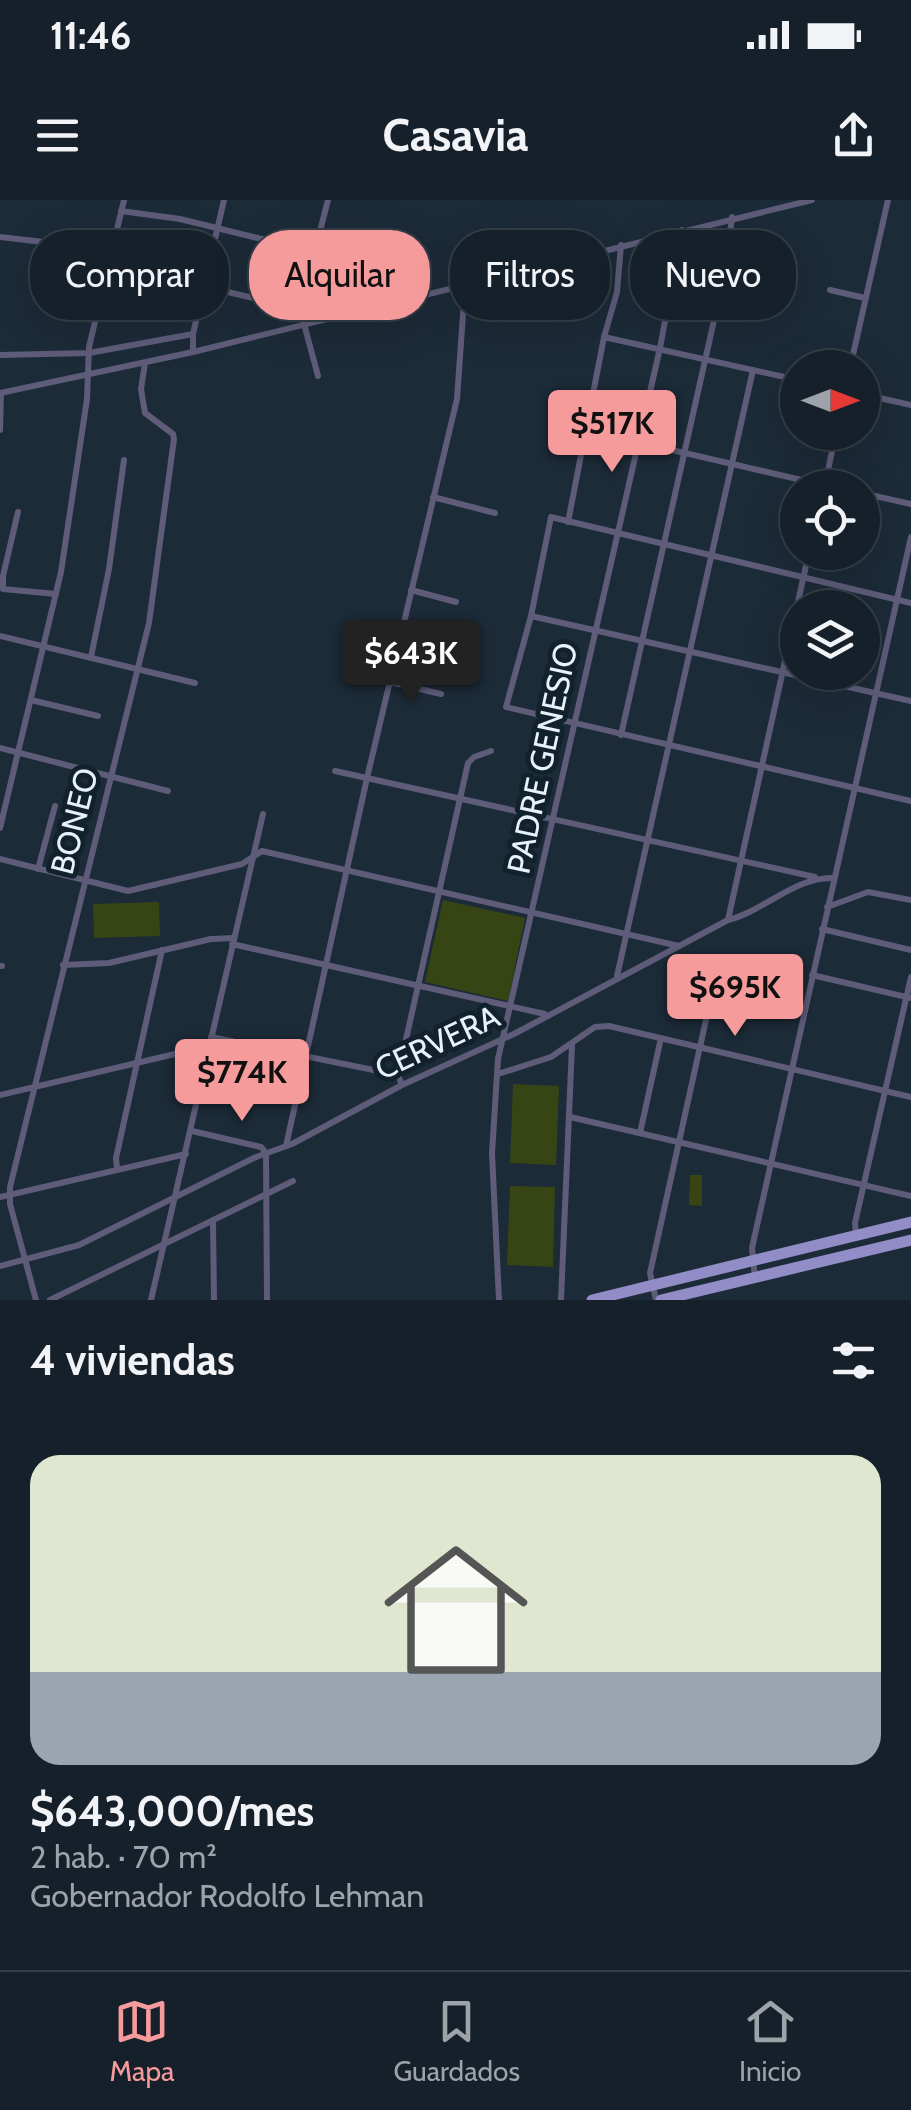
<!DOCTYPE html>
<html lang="es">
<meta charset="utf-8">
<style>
:root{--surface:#15202a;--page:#222d36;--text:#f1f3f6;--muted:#9da3a8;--line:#343e47;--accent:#f59b9c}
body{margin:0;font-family:Cabin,sans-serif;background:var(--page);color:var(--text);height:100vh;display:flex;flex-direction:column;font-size:38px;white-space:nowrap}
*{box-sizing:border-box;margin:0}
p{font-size:32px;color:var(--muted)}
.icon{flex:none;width:55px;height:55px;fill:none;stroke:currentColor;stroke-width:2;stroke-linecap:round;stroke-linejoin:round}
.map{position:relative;height:1100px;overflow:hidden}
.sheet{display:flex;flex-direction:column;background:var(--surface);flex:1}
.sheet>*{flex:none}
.guide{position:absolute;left:30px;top:30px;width:852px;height:90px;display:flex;gap:20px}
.needle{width:65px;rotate:90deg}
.buttons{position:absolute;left:780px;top:150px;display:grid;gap:20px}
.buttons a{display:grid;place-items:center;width:100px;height:100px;border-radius:50%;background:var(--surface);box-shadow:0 10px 40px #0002,0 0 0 2px var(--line);font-size:50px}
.price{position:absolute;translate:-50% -85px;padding:0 22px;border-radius:10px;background:var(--accent);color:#111;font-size:32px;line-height:65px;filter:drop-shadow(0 2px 5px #0008)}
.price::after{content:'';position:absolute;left:50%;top:60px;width:30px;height:22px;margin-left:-15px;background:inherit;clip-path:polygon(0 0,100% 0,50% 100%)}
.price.active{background:#222;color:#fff}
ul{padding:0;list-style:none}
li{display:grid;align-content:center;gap:20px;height:530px;padding:0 30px}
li+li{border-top:2px solid var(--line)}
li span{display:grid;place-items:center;height:310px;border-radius:30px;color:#555}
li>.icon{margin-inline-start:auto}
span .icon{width:180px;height:180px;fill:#fffc;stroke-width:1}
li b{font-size:42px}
h2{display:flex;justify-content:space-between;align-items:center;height:120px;padding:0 30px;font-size:42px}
.chip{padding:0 35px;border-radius:40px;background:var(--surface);box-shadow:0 10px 40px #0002,0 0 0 2px var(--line);font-size:35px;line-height:90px}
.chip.active{background:var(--accent);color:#111}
.status{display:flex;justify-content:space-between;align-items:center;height:70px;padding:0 50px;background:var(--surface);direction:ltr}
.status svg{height:28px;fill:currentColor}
header{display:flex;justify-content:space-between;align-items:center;height:130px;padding:0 30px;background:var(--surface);font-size:45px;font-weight:700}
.tab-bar{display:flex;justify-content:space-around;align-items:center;height:140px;border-top:2px solid var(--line);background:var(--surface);font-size:28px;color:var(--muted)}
.tab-bar a{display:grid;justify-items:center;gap:5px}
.tab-bar .active{color:var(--accent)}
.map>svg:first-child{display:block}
</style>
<div class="status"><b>11:46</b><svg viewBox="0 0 49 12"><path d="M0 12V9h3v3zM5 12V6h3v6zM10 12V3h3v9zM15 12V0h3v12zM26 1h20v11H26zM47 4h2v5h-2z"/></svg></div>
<header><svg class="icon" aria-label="menu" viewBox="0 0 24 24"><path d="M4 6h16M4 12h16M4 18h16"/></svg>Casavia<svg class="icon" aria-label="share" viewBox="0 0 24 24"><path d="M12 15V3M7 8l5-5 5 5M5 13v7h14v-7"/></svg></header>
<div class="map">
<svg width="911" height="1100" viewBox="0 0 911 1100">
<rect width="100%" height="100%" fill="#1c2b38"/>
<g fill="#374514">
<polygon points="443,700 525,718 508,801 425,782"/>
<polygon points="159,702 160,736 94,738 93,704"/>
<polygon points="513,884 559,886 556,965 510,963"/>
<polygon points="690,975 702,975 702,1006 689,1005"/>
<polygon points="510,986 555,987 553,1067 507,1065"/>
</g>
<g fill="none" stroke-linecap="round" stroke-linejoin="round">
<g stroke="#5e5c79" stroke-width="6">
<polyline points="121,11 180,19 315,52"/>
<polyline points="0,37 52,43 108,64 300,109"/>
<polyline points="679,50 726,67"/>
<polyline points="830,90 865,98"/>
<polyline points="604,137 798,180"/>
<polyline points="193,152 193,134 224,0"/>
<polyline points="0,155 89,153 193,134"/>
<polyline points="850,168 888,0"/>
<polyline points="318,176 300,109 328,0"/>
<polyline points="0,193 193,152 812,0"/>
<polyline points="862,194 911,205"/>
<polyline points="0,230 1,193"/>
<polyline points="586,230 836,288"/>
<polyline points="825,285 836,232"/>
<polyline points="862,293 911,304"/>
<polyline points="433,297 495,313"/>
<polyline points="18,312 3,376 3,389 56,394"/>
<polyline points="568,322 604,137 617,92 621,45"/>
<polyline points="411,390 456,402"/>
<polyline points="911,403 551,317 531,416 506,507 911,601"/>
<polyline points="531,416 911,501"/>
<polyline points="0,436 195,483"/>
<polyline points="91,457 109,369 124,260"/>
<polyline points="390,482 441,494"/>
<polyline points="31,500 98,516"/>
<polyline points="621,535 726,67 732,17"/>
<polyline points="0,548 168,591"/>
<polyline points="335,571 815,677"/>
<polyline points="0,628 61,372 87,199 89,147 124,0"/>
<polyline points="0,659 128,691 242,664 262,651 679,746"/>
<polyline points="38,669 55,606"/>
<polyline points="827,707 868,692 911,700"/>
<polyline points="728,720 809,352"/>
<polyline points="822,729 911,750"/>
<polyline points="232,744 545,814"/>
<polyline points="63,765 109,763 211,739 234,738"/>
<polyline points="0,766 2,766"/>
<polyline points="812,775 911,798"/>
<polyline points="617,776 753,170"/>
<polyline points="211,837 398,875"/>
<polyline points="498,874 551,857 595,827 609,826 911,897"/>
<polyline points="402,885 398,875 468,563 474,557 491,551"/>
<polyline points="0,895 209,846"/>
<polyline points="570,917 911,996"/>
<polyline points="192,931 261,947 266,953 267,1100"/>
<polyline points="640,933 661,838"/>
<polyline points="286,946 367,578 457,199 465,86"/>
<polyline points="117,968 116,958 162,750"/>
<polyline points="0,997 186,954"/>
<polyline points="213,1020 214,1100"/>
<polyline points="856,1035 855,1023 911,777"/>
<path d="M0,1066L79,1045L256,957L292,944L402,885L514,834L728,720C764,711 796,676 834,678"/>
<polyline points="755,1078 752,1048 911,337"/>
<polyline points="36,1100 10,1004 10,987 149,423 174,239 173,234 145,213 141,189 145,163"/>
<polyline points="50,1100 293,981"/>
<polyline points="151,1100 263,614"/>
<polyline points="499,1100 492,953 498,859 660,148 682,30"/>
<polyline points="561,1100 572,845"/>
<polyline points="656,1100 650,1073 711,797"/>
</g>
<g stroke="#928cc7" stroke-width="11">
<polyline points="592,1100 911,1022"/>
<polyline points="661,1100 911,1040"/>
</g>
</g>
<g text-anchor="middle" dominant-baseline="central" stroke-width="10" stroke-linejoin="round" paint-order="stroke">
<g font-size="32" fill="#e8f2fa" stroke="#12222d">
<text transform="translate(542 558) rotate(-78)">PADRE GENESIO</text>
<text transform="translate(74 621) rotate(-76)">BONEO</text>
<text transform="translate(437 842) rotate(-25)">CERVERA</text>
</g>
</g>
</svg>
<div class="buttons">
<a><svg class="needle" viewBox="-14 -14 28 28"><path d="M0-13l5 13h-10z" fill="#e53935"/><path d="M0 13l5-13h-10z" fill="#9da3a8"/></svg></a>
<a><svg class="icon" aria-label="locate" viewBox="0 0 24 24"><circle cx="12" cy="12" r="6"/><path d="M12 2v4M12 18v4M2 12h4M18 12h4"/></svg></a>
<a><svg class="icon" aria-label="layers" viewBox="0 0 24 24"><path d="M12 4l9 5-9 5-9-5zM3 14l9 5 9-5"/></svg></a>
</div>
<b class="price" style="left:612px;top:275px">$517K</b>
<b class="price active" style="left:411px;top:505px">$643K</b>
<b class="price" style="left:735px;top:839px">$695K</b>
<b class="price" style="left:242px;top:924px">$774K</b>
<div class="guide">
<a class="chip">Comprar</a>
<a class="chip active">Alquilar</a>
<a class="chip">Filtros</a>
<a class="chip">Nuevo</a>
</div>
</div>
<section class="sheet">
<h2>4 viviendas<svg class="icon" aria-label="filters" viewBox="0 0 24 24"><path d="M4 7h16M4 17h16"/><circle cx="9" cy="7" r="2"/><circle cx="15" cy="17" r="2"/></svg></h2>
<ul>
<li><span style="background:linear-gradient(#dfe7d0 70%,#9aa5b1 0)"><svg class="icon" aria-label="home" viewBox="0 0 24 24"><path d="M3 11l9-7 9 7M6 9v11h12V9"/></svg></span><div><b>$643,000/mes</b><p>2 hab. · 70 m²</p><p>Gobernador Rodolfo Lehman</p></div></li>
</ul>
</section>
<nav class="tab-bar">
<a class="active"><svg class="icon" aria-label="map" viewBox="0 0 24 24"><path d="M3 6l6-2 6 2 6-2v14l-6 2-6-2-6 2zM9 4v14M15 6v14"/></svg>Mapa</a>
<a><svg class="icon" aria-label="saved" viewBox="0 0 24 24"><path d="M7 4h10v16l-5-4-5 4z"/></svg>Guardados</a>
<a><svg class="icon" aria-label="home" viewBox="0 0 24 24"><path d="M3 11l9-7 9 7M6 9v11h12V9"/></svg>Inicio</a>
</nav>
